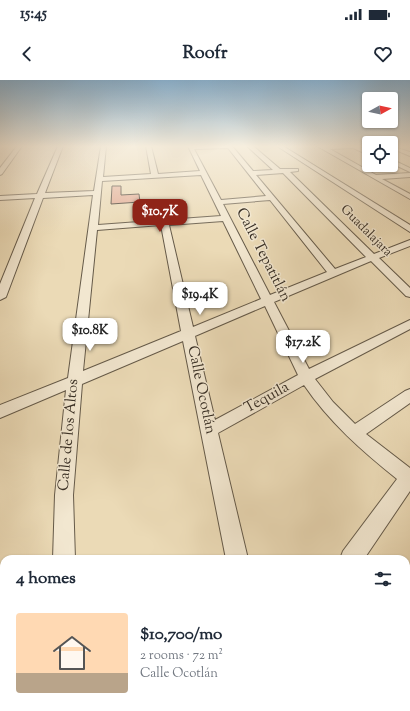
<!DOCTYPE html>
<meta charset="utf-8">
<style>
:root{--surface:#fff;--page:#f2f2f3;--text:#1f2937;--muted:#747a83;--line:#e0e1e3;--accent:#8f2418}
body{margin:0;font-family:"Sorts Mill Goudy",serif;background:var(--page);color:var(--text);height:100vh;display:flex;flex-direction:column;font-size:15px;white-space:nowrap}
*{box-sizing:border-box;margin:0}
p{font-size:13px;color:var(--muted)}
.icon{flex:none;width:22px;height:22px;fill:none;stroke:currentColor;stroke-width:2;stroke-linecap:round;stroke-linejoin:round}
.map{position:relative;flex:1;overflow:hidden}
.sheet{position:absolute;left:0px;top:475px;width:410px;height:156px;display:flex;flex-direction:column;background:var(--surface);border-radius:12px 12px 0 0;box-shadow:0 1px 3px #0004}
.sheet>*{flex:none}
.needle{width:26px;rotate:82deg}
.fabs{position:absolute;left:362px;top:12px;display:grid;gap:8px}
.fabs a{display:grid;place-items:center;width:36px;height:36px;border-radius:4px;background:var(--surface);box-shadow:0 1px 3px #0004;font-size:20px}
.price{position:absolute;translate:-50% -34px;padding:0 9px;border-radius:8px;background:#fff;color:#222;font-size:13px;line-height:26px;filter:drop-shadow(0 1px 2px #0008)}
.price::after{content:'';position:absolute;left:50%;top:24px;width:12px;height:9px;margin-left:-6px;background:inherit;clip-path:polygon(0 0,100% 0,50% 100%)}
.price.on{background:var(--accent);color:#fff}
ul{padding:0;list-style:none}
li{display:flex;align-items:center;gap:12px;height:100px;padding:0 16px}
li+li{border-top:1px solid var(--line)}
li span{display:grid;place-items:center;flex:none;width:112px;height:80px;border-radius:4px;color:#555}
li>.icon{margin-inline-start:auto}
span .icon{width:48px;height:48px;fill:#fffc;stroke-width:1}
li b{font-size:17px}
h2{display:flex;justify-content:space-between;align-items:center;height:48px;padding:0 16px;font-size:17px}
.status{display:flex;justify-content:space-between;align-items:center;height:28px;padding:0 20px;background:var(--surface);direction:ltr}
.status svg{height:11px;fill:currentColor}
header{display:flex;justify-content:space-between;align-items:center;height:52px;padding:0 16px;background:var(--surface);font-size:18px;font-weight:700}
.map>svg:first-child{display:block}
</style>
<div class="status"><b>15:45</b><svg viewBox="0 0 49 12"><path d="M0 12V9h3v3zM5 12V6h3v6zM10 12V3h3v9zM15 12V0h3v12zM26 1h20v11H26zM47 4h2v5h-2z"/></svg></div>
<header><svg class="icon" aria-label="back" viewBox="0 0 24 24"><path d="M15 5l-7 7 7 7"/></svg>Roofr<svg class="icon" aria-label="heart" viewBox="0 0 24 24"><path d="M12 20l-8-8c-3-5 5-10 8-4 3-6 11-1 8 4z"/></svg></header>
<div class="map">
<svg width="410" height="631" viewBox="0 0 410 631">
<rect width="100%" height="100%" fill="#ebdab6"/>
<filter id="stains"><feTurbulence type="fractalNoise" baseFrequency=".005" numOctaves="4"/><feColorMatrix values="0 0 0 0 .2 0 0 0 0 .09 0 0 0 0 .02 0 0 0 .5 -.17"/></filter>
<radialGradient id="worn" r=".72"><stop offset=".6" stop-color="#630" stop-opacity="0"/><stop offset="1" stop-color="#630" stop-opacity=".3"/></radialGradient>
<polygon fill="#e3ab95" stroke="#382f25" points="112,106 121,106 121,115 139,114 140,122 111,124"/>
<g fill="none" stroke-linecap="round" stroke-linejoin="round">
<defs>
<g id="minor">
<polygon points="17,66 22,66 2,94 0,95 0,88"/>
<path d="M58,66H63L45,113L94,111L101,66H106L103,97L151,94L146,66H151L158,94L200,91L188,66H232L253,91L273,90L247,66H253L280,89H298V91L290,92L374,174L410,160V166L379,178L410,208V217L406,216L371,181L274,222L309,289L410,240V249L315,299L333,322L355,344L405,311L410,309V323L366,354L410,388V411L364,479H340L343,471L397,399C362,371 329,342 304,305L218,353L248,479H226L183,261L82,304L73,415L75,479H53L55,415L66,310L0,338V325L68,298L93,115L43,118L6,217L0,220V204L35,118L0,120V116L37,114ZM228,68L266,116L221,120L194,69ZM283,93L366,177L335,189L256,95ZM201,95L221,136L98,145L102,101ZM270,120L327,192L270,215L223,124ZM223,141L261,219L193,247L169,145ZM161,145L181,251L83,291L97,150ZM265,226L298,295L215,340L195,256Z"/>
<polygon points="277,66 283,66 410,145 410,152"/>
<polygon points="317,66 358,66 369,71 369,75 353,68 330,69 376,95 410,93 410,97 382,99 410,114 410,119"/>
<polygon points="391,66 410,72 410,76 391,68"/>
<polygon points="391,79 410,88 410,92 391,83"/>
<polygon points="75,627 101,627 103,631 75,631"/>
<polygon points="151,627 183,627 182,631 149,631"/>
</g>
</defs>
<use href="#minor" stroke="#655a49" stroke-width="2"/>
<use href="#minor" fill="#f2e7d0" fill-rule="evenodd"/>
</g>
<linearGradient id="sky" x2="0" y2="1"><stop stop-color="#8ab5d6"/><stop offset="0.43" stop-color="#f6eede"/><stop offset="1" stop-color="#f6eede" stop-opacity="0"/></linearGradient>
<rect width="410" height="154" fill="url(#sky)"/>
<g text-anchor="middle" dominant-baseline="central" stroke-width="3" stroke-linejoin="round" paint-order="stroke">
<g font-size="13" fill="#382f25" stroke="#f2e7d0">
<text transform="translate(366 151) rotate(45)">Guadalajara</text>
</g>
<g font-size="15" fill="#382f25" stroke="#f2e7d0">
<text transform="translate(263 175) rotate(63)">Calle Tepatitlán</text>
<text transform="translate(201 310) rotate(78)">Calle Ocotlán</text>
<text transform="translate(267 318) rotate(-29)">Tequila</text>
<text transform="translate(69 355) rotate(-85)">Calle de los Altos</text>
</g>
</g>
<rect width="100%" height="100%" filter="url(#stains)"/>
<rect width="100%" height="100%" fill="url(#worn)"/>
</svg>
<div class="fabs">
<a><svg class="needle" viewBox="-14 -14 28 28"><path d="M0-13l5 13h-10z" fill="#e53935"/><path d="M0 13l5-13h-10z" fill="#747a83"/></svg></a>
<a><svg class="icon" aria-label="locate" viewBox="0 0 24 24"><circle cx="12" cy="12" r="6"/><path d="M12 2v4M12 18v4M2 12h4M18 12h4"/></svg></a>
</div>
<b class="price on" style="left:160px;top:153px">$10.7K</b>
<b class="price" style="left:200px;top:236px">$19.4K</b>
<b class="price" style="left:90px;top:272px">$10.8K</b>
<b class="price" style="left:303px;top:284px">$17.2K</b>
<section class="sheet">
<h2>4 homes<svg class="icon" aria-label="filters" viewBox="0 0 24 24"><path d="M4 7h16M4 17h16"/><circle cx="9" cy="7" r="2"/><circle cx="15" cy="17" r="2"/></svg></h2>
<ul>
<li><span style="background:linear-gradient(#ffd9b3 75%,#b9a48a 0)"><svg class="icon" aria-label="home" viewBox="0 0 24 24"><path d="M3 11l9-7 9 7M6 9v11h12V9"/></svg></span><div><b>$10,700/mo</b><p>2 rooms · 72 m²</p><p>Calle Ocotlán</p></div></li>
</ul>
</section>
</div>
